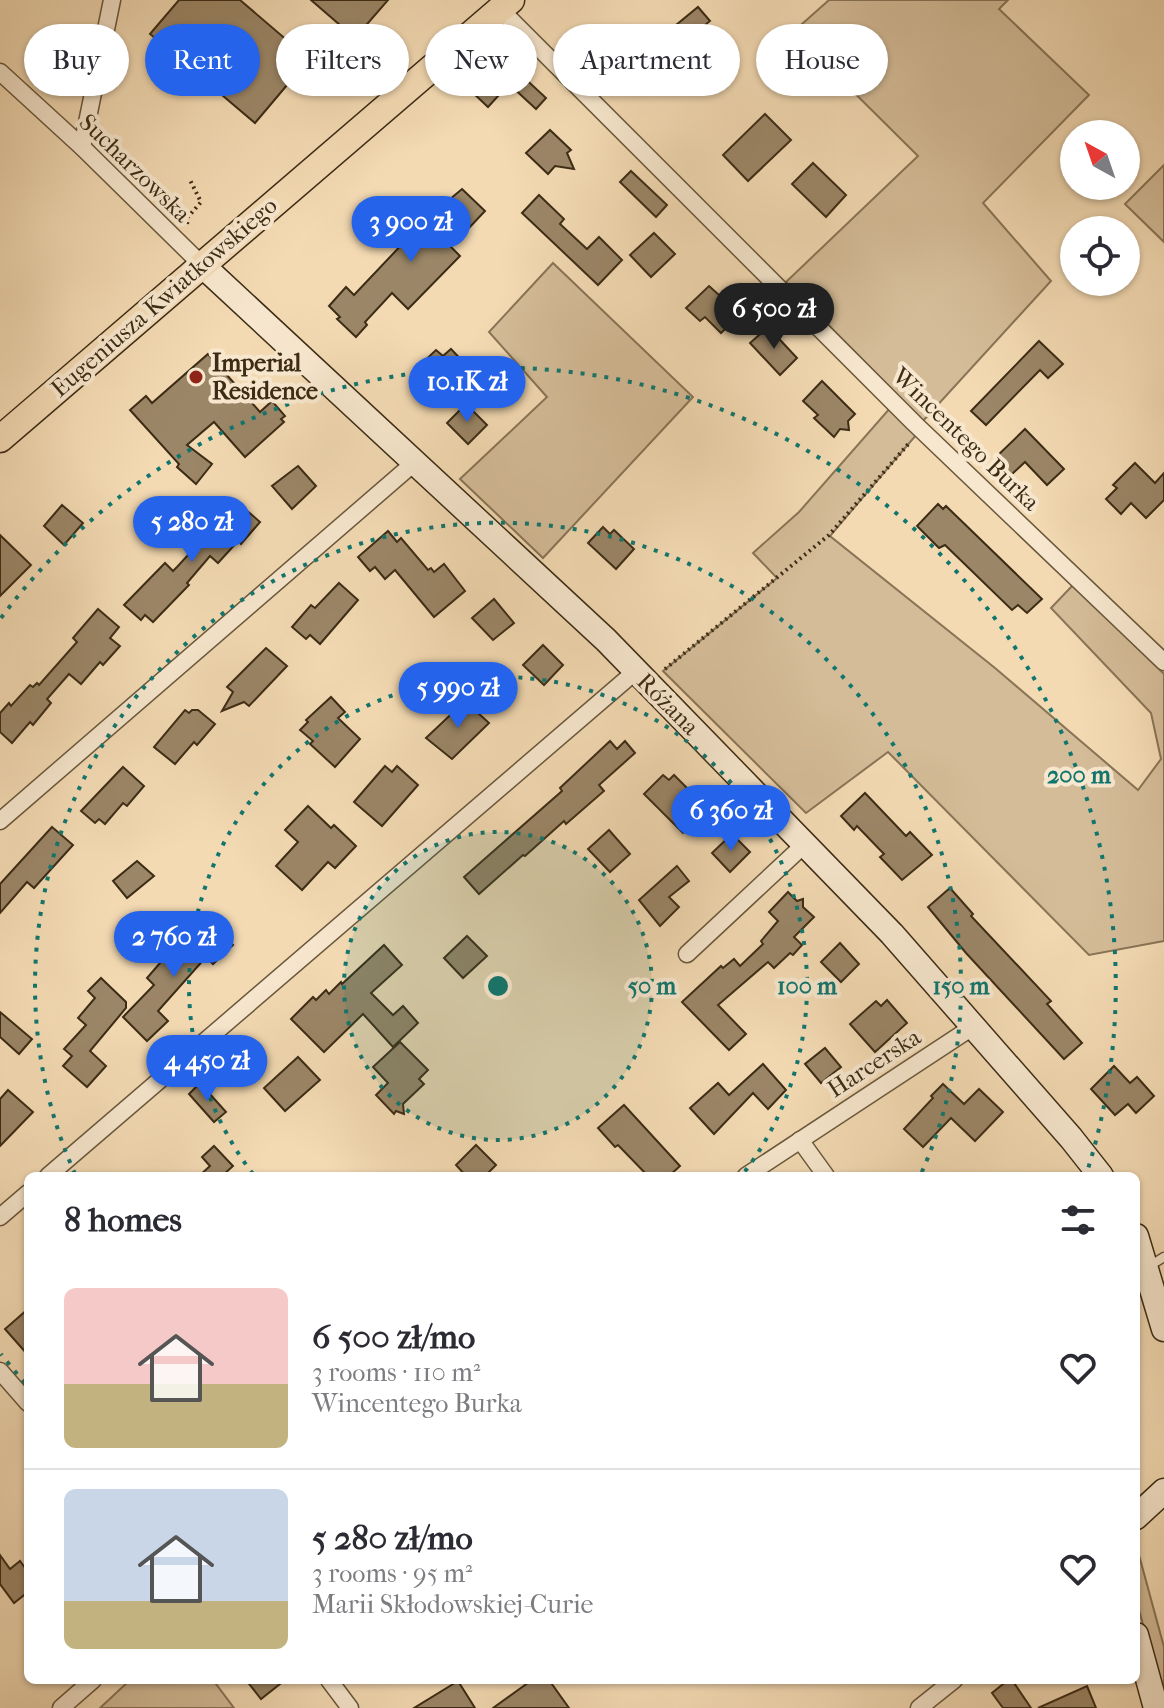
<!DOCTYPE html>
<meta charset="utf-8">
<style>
:root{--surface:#fff;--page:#f2f2f3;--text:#2b2b33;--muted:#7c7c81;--line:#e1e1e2;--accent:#2563eb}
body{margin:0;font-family:"IM FELL French Canon",serif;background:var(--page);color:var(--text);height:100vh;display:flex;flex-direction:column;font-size:30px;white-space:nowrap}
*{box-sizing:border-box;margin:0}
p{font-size:26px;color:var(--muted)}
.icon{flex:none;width:44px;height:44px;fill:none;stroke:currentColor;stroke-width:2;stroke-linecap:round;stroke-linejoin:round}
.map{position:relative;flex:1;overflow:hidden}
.side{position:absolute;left:24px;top:1172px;width:1116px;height:512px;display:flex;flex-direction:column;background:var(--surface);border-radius:12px;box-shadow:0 2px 6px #0004}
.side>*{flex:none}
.hud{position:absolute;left:24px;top:24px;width:1116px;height:72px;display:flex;gap:16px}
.needle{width:52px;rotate:320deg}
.tools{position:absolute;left:1060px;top:120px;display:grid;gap:16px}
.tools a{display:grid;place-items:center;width:80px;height:80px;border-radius:50%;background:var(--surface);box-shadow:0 2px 6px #0004;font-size:40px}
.price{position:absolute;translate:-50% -68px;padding:0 18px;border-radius:28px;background:var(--accent);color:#fff;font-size:26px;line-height:52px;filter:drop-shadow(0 2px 4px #0008)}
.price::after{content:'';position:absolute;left:50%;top:48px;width:24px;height:18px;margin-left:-12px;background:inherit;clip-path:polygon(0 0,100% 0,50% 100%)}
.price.selected{background:#222;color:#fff}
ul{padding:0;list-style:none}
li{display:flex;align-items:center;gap:24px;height:200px;padding:0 40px}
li+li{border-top:2px solid var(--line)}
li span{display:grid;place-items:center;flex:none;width:224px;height:160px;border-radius:12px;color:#555}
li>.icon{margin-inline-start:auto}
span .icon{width:96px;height:96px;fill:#fffc;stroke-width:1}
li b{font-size:34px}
h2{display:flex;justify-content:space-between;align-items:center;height:96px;padding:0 40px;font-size:34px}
.pill{padding:0 28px;border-radius:36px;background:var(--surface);box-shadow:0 2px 6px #0004;font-size:28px;line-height:72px}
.pill.selected{background:var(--accent);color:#fff}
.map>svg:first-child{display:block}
</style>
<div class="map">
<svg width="1164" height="1708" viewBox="0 0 1164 1708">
<rect width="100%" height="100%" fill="#f3dab3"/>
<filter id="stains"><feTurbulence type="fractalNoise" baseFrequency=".0025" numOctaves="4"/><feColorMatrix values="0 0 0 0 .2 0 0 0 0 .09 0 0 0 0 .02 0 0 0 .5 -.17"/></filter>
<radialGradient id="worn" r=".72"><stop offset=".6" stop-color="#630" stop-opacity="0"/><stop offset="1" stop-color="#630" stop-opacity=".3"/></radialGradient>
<g fill="#d4bc98" stroke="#887456" stroke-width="2">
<polygon points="829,0 1008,0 999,9 1089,95 983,203 1051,281 923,421 786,282 918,156 793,32"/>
<polygon points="1164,165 1164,242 1125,204"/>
<polygon points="553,263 693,397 543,558 460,479 547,397 489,332"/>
<polygon points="891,407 917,434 830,536 995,668 1138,790 1161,759 1151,713 1051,608 1073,585 1164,674 1164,941 1089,955 888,752 806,813 663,671 777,578 753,553 799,512"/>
<polygon points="1136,1544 1164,1647 1164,1701 1136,1599"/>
<polygon points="130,1680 213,1680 234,1708 100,1708"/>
</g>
<g fill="#9b8667" stroke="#3c2c15" stroke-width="2">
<polygon points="179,0 240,0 309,59 255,123 150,34"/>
<polygon points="311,0 388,0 355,38"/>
<polygon points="698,7 710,21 643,76 631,62"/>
<polygon points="503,58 546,98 536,109 509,84 488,107 472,92"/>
<polygon points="765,114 791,140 748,181 723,155"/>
<polygon points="550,130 571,150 567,153 574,169 555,166 548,174 526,153"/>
<polygon points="813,163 846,195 826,217 792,184"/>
<polygon points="631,171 667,205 656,217 620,182"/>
<polygon points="462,189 485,211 468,229 447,243 460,256 408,309 392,293 365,322 367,325 356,337 337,319 340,317 329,306 346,287 354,295 424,221"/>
<polygon points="539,195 564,219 560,224 587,249 599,237 622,260 598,285 522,213"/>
<polygon points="654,233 675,254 651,277 630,255"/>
<polygon points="709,286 740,314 721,333 705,317 700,321 686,308"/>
<polygon points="768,327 797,358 780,375 750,343"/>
<polygon points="1039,341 1063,364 1048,378 1040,370 986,425 971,411"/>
<polygon points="451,349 469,368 447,393 419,366 436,350 443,356"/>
<polygon points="208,354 260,412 272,401 285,416 281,419 284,422 245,457 214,422 187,445 212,464 196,484 177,467 179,464 130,410 146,396 152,403"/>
<polygon points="822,381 855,414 848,421 849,430 840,429 834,437 814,418 818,415 803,401"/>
<polygon points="466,404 487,425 468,444 447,423"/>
<polygon points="1025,429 1064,469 1047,485 1025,462 1011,475 995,458"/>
<polygon points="1135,463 1155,483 1164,473 1164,500 1146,518 1131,503 1121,514 1106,499 1117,488 1113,485"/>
<polygon points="298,466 316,486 292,509 272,486"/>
<polygon points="237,502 260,522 241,544 238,541 218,563 210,556 187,583 189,585 153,622 145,615 141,620 124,605 165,563 173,571 177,567"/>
<polygon points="938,504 943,509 946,506 1042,599 1027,613 1018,605 1012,610 945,545 939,548 917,526"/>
<polygon points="62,505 83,523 64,545 44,526"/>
<polygon points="603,527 610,534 614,530 634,549 616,569 588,543"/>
<polygon points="388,531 397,542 401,538 428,570 431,568 434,572 444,564 465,591 434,617 395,570 385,579 375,567 370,571 358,557"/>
<polygon points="0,535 31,565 0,596"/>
<polygon points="339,583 358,600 320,644 310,635 306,639 292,627 311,605 315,608"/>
<polygon points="494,599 514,623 493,640 472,618"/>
<polygon points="98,609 119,627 110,638 120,646 103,665 100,662 81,684 69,674 47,699 51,703 33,725 30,722 12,743 0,732 0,713 9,703 11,706 30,685 33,687 37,683 39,685 77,642 73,638"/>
<polygon points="543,645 563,665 544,685 523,665"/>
<polygon points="266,648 287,666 249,706 244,702 222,711 233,692 227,687"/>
<polygon points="331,697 345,712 338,718 360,739 335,767 310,744 313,741 300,730 308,722 306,720"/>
<polygon points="465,701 489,723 452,759 426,738"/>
<polygon points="185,710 189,713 192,710 198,710 215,724 197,745 194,742 175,764 154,747"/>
<polygon points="610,741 617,749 625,741 635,753 599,785 604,791 566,824 564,821 525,856 523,855 479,894 464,877 562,791 560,788"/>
<polygon points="385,766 392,772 397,766 418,785 382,826 354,802"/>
<polygon points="123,767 144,786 127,806 123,803 105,824 99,819 95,823 81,811"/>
<polygon points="663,775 669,780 674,775 702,803 697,808 702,813 701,817 683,833 644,794"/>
<polygon points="865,793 906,836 910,832 932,855 902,880 880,857 884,854 857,826 854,830 841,816"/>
<polygon points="308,806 331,828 334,825 356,846 335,868 328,862 302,890 276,866 298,842 285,830"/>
<polygon points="52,827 73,845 34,888 27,882 0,913 0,884"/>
<polygon points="609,830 630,854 610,872 588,849"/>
<polygon points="732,834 750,852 730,872 712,853"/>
<polygon points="137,861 154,876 127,898 113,881"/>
<polygon points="677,866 689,881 669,897 679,907 660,926 639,900"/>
<polygon points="950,888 973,914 971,916 1051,1001 1047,1004 1082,1043 1064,1059 966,953 928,907"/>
<polygon points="788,892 797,901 803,899 803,907 814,917 794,937 802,945 793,955 790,953 774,968 768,962 718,1005 746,1034 729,1050 682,1002 721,966 723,968 734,959 740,966 763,944 761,941 778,921 769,912"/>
<polygon points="213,924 233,945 213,964 206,957 158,1011 168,1021 147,1041 123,1017 154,985 147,978 180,940 188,947"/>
<polygon points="467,936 487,956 463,978 444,958"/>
<polygon points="840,943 859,964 841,982 821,962"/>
<polygon points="384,945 402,965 371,993 393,1015 403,1006 418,1023 393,1047 363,1014 324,1052 291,1019 313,997 316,1000 326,990 329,994 341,982 342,984"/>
<polygon points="101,978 126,1002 126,1008 90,1051 106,1066 87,1087 63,1066 72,1056 64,1049 86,1025 78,1018 95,998 88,991"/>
<polygon points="887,1000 907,1023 875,1052 850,1024 876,1001 881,1006"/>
<polygon points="0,1012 32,1039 19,1054 0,1037"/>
<polygon points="400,1042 428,1070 419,1079 424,1084 403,1104 404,1114 396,1111 394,1114 376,1095 388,1083 373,1067"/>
<polygon points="825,1048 841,1067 821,1083 805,1064"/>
<polygon points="298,1057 320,1080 285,1111 264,1088"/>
<polygon points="763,1064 786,1090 768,1109 753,1093 714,1134 690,1108 718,1083 729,1095"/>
<polygon points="1114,1066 1130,1083 1137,1077 1154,1096 1136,1113 1128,1104 1115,1115 1091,1089"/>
<polygon points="200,1083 226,1112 214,1122 189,1094"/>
<polygon points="943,1084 964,1104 979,1089 1003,1112 975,1141 951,1118 923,1147 904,1129 933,1098 931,1096"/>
<polygon points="8,1090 33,1112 0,1146 0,1099"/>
<polygon points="624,1105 680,1166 669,1176 648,1176 618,1145 615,1147 598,1128"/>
<polygon points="476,1145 496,1165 485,1176 466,1176 456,1165"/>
<polygon points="214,1146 233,1166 222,1176 199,1176 210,1166 202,1157"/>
<polygon points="28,1309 28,1355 5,1329"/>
<polygon points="0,1555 10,1569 20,1561 28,1572 28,1592 14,1603 0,1584"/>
<polygon points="246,1680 285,1680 261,1699"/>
<polygon points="532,1680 549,1680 569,1708 493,1708"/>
<polygon points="1008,1680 1012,1680 1031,1708 1003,1708 992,1693"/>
<polygon points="458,1681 475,1708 414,1708"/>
<polygon points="1087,1686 1096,1708 1038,1708"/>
</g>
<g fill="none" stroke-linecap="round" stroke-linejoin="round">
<defs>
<polyline id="lane" points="1148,1267 1164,1257"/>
<g id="street">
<polyline points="500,9 914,423 1164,662"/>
<polyline points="0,72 82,147 202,265"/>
<polyline points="82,147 112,0"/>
<polyline points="0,821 414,463"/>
<polyline points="687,954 806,843"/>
<polyline points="800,1140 826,1176"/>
<polyline points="48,1176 636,671"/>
<polyline points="746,1176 974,1026"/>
<polyline points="0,1217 28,1193"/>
<polyline points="0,1371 28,1403"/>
<polyline points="329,1680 350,1708"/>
<polyline points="61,1708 93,1680"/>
<polyline points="919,1708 954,1680"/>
</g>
<g id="secondary">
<polyline points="202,265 606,640 892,934 1071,1138 1101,1176"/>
<polyline points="1136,1236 1164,1329"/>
<polyline points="1136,1517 1164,1491"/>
<polyline points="1136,1635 1156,1708"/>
</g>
<polyline id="primary" points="0,439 511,0"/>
</defs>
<use href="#lane" stroke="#6a583c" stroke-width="11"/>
<use href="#street" stroke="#6a583c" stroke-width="19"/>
<use href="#secondary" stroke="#3c2c15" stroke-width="27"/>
<use href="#primary" stroke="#3c2c15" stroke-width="29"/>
<g stroke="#3c2c15" stroke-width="4" stroke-dasharray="2 4" stroke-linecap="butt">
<polyline points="187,224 188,217 201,202 190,180"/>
<polyline points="665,669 829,535 910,442"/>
</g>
<use href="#lane" stroke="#f7e7ce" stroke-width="8"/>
<use href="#street" stroke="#f7e7ce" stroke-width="16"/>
<use href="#secondary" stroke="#f7e7ce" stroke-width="24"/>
<use href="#primary" stroke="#f3dab3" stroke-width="26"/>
</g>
<circle cx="498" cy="986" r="154" fill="#0f766e" fill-opacity=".12"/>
<g fill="none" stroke="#0f766e" stroke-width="4" stroke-dasharray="4 8">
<circle cx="498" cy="986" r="154"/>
<path d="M253 1174A309 309 0 1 1 743 1174"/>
<path d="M75 1174A463 463 0 1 1 921 1174"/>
<path d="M25 1383A618 618 0 0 1 1 1354M1 618A618 618 0 0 1 1087 1172"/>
</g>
<circle fill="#8f2418" stroke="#f7e7ce" stroke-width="3" cx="196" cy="377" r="8"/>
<g text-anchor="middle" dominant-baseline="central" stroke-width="8" stroke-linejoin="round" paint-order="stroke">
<g font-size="24" fill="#3c2c15" stroke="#f7e7ce">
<text transform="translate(135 168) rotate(44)">Sucharzowska</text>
<text transform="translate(164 297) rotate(-41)">Eugeniusza Kwiatkowskiego</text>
<text transform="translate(966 439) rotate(44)">Wincentego Burka</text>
<text transform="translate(668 704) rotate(45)">Różana</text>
<text transform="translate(874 1063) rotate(-33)">Harcerska</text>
</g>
<g font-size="24" font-weight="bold" fill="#3c2c15" stroke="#f7e7ce" text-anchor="start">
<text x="212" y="363">Imperial<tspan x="212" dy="28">Residence</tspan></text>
</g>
</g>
<circle cx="498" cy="986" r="12" fill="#0f766e" stroke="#f7e7ce" stroke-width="4"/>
<g font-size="24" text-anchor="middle" font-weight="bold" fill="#0f766e" stroke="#f7e7ce" stroke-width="8" stroke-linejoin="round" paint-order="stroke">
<text x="1079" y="783">200 m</text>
<text x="652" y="994">50 m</text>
<text x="807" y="994">100 m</text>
<text x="961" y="994">150 m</text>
</g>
<rect width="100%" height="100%" filter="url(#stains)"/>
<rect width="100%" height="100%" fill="url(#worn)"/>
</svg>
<div class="tools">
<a><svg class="needle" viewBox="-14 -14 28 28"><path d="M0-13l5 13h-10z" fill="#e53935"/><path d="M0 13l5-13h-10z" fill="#7c7c81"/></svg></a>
<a><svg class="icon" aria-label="locate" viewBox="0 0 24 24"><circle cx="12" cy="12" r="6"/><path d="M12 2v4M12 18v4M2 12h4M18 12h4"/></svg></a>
</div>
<b class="price" style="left:411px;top:264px">3 900 zł</b>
<b class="price selected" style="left:774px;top:351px">6 500 zł</b>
<b class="price" style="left:467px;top:424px">10.1K zł</b>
<b class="price" style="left:192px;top:564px">5 280 zł</b>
<b class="price" style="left:458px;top:730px">5 990 zł</b>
<b class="price" style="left:731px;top:853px">6 360 zł</b>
<b class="price" style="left:174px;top:979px">2 760 zł</b>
<b class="price" style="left:207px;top:1103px">4 450 zł</b>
<div class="hud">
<a class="pill">Buy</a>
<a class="pill selected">Rent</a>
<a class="pill">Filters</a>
<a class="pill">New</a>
<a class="pill">Apartment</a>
<a class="pill">House</a>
</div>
<section class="side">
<h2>8 homes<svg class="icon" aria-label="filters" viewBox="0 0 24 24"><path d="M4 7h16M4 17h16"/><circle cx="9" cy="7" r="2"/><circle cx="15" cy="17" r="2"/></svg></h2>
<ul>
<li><span style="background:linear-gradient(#f6c9c9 60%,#c2b280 0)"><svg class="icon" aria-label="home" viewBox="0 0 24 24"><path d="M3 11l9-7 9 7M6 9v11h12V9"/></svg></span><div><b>6 500 zł/mo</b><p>3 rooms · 110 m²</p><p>Wincentego Burka</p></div><svg class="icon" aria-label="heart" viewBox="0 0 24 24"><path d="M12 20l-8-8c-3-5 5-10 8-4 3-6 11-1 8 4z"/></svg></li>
<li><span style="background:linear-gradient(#c9d6e8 70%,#c2b280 0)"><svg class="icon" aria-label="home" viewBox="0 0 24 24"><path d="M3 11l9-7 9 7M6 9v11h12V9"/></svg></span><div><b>5 280 zł/mo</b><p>3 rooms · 95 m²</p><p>Marii Skłodowskiej-Curie</p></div><svg class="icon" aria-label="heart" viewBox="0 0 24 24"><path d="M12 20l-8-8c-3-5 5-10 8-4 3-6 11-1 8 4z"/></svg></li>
</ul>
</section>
</div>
